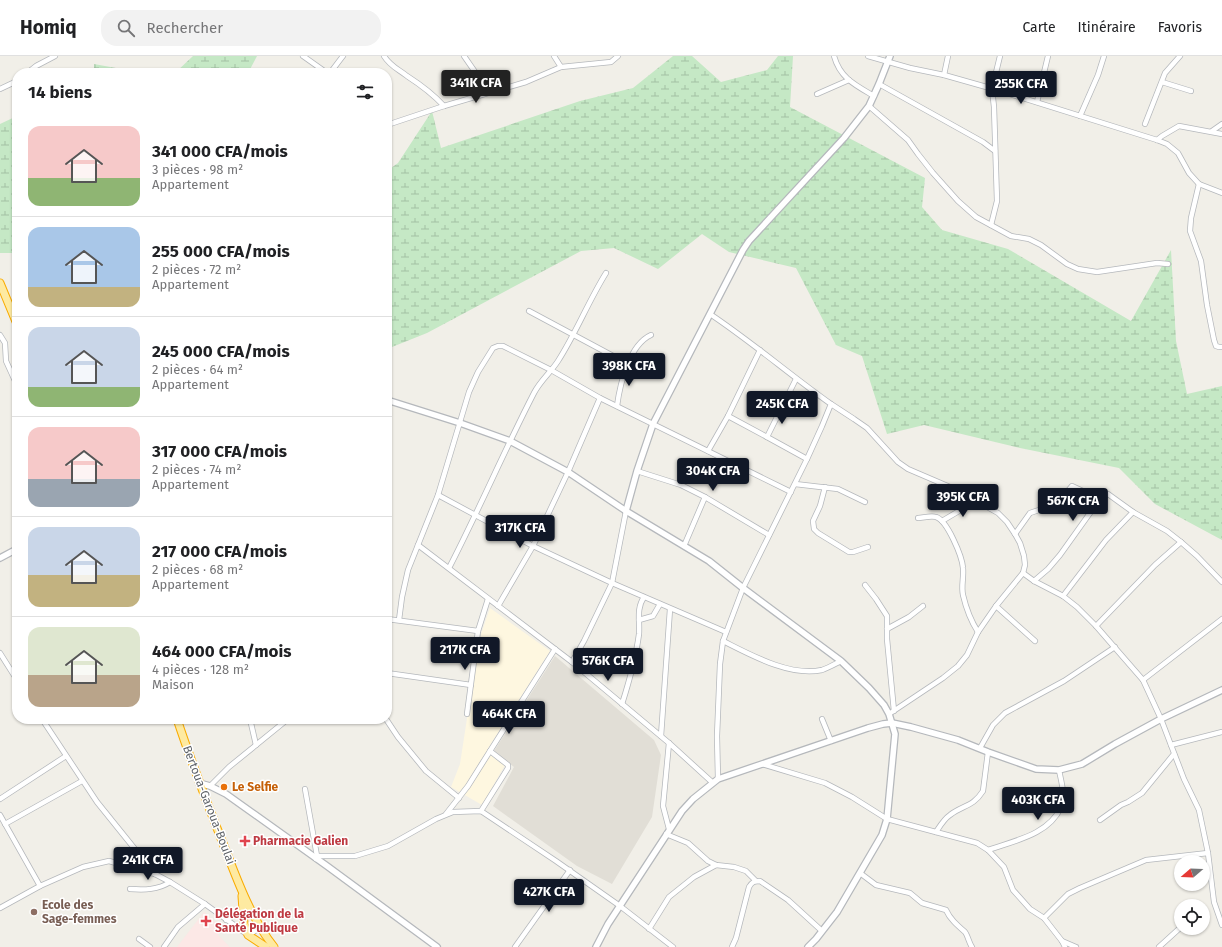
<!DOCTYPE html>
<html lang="fr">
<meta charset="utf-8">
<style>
:root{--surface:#fff;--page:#f2f2f2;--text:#202124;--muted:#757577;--line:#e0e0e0;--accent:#111827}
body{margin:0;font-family:"Fira Sans",sans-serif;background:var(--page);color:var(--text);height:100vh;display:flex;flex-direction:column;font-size:15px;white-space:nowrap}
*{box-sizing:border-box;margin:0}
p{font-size:13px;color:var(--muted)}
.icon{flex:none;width:22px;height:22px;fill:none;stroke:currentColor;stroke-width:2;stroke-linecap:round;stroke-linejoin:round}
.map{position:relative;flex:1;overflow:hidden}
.details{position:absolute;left:12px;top:12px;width:380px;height:656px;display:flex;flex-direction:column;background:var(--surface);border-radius:16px;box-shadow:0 1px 3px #0004}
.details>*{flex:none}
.needle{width:26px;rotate:251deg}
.buttons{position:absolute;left:1174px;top:799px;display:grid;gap:8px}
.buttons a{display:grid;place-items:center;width:36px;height:36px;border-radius:50%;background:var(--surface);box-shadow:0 1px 3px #0004;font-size:20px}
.price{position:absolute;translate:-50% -34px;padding:0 9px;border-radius:4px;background:var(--accent);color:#fff;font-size:13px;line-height:26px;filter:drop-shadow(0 1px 2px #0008)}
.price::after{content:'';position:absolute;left:50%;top:24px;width:12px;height:9px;margin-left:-6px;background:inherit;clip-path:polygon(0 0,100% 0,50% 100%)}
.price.active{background:#222;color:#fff}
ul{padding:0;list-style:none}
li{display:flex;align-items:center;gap:12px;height:100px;padding:0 16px}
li+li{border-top:1px solid var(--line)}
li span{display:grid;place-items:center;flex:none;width:112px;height:80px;border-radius:12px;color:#555}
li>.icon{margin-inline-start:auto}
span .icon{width:48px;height:48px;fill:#fffc;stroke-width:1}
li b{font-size:17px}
h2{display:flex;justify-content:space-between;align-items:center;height:48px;padding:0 16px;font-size:17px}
header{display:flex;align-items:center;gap:24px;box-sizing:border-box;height:56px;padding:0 20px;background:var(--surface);border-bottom:1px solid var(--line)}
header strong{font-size:19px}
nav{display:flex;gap:22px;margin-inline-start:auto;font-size:14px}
.search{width:280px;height:36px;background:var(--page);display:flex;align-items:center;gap:10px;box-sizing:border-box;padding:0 14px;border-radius:16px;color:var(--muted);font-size:15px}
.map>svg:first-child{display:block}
</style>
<header>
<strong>Homiq</strong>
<div class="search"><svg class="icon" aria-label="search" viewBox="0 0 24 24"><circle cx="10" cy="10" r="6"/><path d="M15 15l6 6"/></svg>Rechercher</div>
<nav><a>Carte</a><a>Itinéraire</a><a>Favoris</a></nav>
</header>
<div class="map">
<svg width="1222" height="891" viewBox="0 0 1222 891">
<defs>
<pattern id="wetland-marsh" width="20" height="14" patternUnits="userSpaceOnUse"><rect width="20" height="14" fill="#c5e8c5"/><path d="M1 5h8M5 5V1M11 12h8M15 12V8" fill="none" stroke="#a3c0a4"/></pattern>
</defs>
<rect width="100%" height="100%" fill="#f1efe8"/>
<polygon fill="#fef7e0" points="490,552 550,595 487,694 505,709 482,749 451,731 460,708 479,584"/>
<polygon fill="#e1ded6" points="555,600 654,684 661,699 652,761 612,828 577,810 493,750 514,711 494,695"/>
<polygon fill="#fce8e6" points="204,856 223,873 218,879 230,891 177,891"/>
<g fill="url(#wetland-marsh)">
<polygon points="193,0 257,0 248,17 175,17"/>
<polygon points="673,0 692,0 721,26 767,14 778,0 793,0 790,51 925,122 922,151 942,174 1008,193 1131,265 1171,194 1176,285 1187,338 1222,330 1222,484 1155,448 1119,412 1020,392 924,369 887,378 862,300 836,289 796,212 729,196 702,178 658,213 614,192 581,195 427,277 387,293 387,115 398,107 432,55 441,92 580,45 633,32"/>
<polygon points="94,8 143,17 94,17"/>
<polygon points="17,60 17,197 0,197 0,68"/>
</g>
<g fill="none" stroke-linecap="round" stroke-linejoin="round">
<defs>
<g id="minor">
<polyline points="303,0 327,17"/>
<path d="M384,0C390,10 398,13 407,20C421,29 433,38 444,50"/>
<polyline points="464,0 489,36"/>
<polyline points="554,0 561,11 611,6 618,0"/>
<path d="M834,0C840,22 855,29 874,40"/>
<polyline points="868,0 910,12 944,19 997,34 1157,84 1167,88 1178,97 1189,117 1199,128 1222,137"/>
<polyline points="27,17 36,10 55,0"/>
<polyline points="330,17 343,0"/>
<polyline points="944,19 948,0"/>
<polyline points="1162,26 1191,35"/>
<polyline points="879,28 983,86 995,95"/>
<polyline points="0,33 17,25"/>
<polyline points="817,38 849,24"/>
<polyline points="1037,46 1048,0"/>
<polyline points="869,50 908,84 918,98 933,117 958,145 976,161 1011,180 1029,183 1041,189 1067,208 1078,213 1097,216 1157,207 1168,208"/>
<polyline points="1080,60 1098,19 1104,0"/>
<polyline points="1145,68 1165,17 1180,0"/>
<polyline points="387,69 444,50 526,26 561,11"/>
<polyline points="1212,75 1222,68"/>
<polyline points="1157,84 1162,80 1179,70 1222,78"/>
<polyline points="1199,128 1191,162 1190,175 1201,205 1207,249 1214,284 1216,290 1219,291 1222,291"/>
<polyline points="991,169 997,145 994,51 992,33 1000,0"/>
<polyline points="529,255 628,308"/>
<path d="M710,258C752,286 790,319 831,348L822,370L807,403L743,532L723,585L720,608L717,680L718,723"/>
<polyline points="0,279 5,287 6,305 16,327"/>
<polyline points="796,323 767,381 807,403"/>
<polyline points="831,348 854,363 867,372 898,406 908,413 957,434 998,457 1007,466 1015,478 1020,487 1024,500 1025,509 1023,517 996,550 978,576 967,599 958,610 943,622 889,658"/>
<path d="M617,350C620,328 629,289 651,279"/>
<polyline points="728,360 760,294"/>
<polyline points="708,395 728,360 767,381"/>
<polyline points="637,415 681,429 705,441"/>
<polyline points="795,428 838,433 865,446"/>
<polyline points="825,431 820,450 813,465 814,473 818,477 849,496 853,496 868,491"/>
<polyline points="438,439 533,490 612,527 726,576"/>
<path d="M918,462C923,462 931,459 936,461C947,464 962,500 963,512C964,521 961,530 963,539C966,552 971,565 978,576"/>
<polyline points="942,465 964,452 978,446"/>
<polyline points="1015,478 1030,457 1057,448 1072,430 1100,443"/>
<polyline points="418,489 572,606 669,687 713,727"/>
<polyline points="684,490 705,441 769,479"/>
<path d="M449,512C479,454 504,395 534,337C540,325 551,316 558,305C576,277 588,246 606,217"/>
<polyline points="1023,517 1034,525 1063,540 1077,551 1096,570 1143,624 1161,663 1184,723 1199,754 1208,797 1214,846 1222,869"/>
<polyline points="1034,525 1048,513 1060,499 1100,443 1104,439 1108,438 1133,456 1167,475 1181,486 1197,500 1222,526"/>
<polyline points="865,529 876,543 887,560 887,583 894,655"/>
<polyline points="1063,540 1106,484 1133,456"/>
<polyline points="498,550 533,490 568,416 600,342"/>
<polyline points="996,550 1035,585"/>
<polyline points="387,563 478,575 488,543"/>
<polyline points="399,564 402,541 408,514 438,439 469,336 478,316 493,292 498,290 503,290 551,314 600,342 791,436"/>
<polyline points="639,564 653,560 660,548"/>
<polyline points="1096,570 1155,509 1181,486"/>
<polyline points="887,573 909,561 923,550"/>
<path d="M723,585C751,599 790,621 822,614C828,612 835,608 841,605"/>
<polyline points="0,597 17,624"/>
<polyline points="572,606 584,585 612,527 626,455"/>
<polyline points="387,617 471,629"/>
<polyline points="1143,624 1222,563"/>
<path d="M622,648C629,626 636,601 639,578C640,565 636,553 644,541"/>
<polyline points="467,658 478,575"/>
<polyline points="42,663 97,746 155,818"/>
<polyline points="250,663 256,689"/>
<polyline points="386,663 398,681 426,715 459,742"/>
<polyline points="822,663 831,685"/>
<polyline points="661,680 670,553"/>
<polyline points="669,687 663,750 669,773"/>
<polyline points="1171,689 1222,676"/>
<polyline points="980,692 993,669 1005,657 1064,625 1115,591"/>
<polyline points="762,708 825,727 852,741 887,763 977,787 988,794 1004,811 1013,834 1030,853 1044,862 1062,885 1065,891"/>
<polyline points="210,730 229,711 288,663"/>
<polyline points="305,733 317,800"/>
<polyline points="0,743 66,700"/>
<polyline points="481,755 508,712 508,709 490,695 555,593"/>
<polyline points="446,758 468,730 490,695"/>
<polyline points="0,759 40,830"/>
<polyline points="1100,764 1121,749 1128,746 1142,737 1174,698"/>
<polyline points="5,768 82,725"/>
<path d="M936,776C940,770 944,763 950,759C963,749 973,751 983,735L988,696"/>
<polyline points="666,778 688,787 708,805 716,809 734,811 746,815 756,825"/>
<path d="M988,794C1013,785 1049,779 1061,751C1066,740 1061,725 1059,714"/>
<polyline points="316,803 317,800 355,800 388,790 436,763 453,756 481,755 556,805 620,850 673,891"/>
<path d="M860,817L876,829L910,837L922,847L946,854C950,863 957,869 965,876C968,880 969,887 972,891"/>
<path d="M130,833C144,834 158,834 170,826"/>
<polyline points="0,852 40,830 83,811 109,805 155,818 170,826 205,848 248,879 260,872"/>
<polyline points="1044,862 1068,838 1080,832 1146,804 1208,797"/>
<polyline points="226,864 244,854"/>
<polyline points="649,873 669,841 694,821 716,809"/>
<polyline points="139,883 150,891"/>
<polyline points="1062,885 1076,891"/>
<polyline points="164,891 178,871 205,848"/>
<polyline points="515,891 570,814"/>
<path d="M732,891L736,882L749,831C752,826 754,825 760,825L788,844L822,875"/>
<polyline points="1159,891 1181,871"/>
</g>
<g id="tertiary">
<polyline points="387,344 460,367 510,385 568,416 626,455 709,505 743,532 841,605 869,632 884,649 889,658 895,678 887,763 882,779 837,856 816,883 808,891"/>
<polyline points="626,455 637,415 653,368 743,194 749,185 844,82 869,50 879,28 890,0"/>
<polyline points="0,502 17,493"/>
<polyline points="199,727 210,730 226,738 327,810 437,891"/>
<polyline points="596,891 608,868 682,755 693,743 718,723 868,672 883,668 892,667 911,671 958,684 988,696 1036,713 1059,714 1082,708 1115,688 1161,663 1222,634"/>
</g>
<g id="trunk">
<polyline points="0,227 17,268"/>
<path d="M177,663C192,708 209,752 226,795C239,829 252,863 274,891"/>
<polyline points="242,840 244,868 248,879 266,891"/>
</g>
</defs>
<use href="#minor" stroke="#b5b8bc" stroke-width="6"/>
<use href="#tertiary" stroke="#b5b8bc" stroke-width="8"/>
<use href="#trunk" stroke="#f9ab00" stroke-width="9"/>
<use href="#minor" stroke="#fff" stroke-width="4.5"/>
<use href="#tertiary" stroke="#fff" stroke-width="5.5"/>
<use href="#trunk" stroke="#feeaa1" stroke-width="7"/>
</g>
<circle fill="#e8710a" stroke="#fff" stroke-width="1.5" cx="224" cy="731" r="4"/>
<g fill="#e0444e" stroke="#fff" stroke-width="1.5">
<path d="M243 779h4v4h4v4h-4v4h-4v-4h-4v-4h4z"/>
<path d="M204 859h4v4h4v4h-4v4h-4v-4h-4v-4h4z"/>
</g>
<circle fill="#8d6e63" stroke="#fff" stroke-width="1.5" cx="34" cy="856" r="4"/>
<g text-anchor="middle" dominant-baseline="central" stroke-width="3" stroke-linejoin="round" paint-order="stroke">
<g font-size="12" font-weight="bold" fill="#c56008" stroke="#fff" text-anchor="start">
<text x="232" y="731">Le Selfie</text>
</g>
<g font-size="12" fill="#5f6368" stroke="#fff">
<text transform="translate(209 749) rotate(69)">Bertoua-Garoua-Boulai</text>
</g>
<g font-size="12" font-weight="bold" fill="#be3a42" stroke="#fff" text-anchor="start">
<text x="253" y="785">Pharmacie Galien</text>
<text x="215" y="858">Délégation de la<tspan x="215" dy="14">Santé Publique</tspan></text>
</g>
<g font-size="12" font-weight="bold" fill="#785e54" stroke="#fff" text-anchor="start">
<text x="42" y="849">Ecole des<tspan x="42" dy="14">Sage-femmes</tspan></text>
</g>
</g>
</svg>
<div class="buttons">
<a><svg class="needle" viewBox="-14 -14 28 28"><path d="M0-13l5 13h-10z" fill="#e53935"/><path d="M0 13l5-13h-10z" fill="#757577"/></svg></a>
<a><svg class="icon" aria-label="locate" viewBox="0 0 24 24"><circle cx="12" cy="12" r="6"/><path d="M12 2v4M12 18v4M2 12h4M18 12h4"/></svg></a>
</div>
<b class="price active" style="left:476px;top:48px">341K CFA</b>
<b class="price" style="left:1021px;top:49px">255K CFA</b>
<b class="price" style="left:629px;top:331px">398K CFA</b>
<b class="price" style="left:782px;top:369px">245K CFA</b>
<b class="price" style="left:713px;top:436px">304K CFA</b>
<b class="price" style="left:963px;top:462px">395K CFA</b>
<b class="price" style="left:1073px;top:466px">567K CFA</b>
<b class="price" style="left:520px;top:493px">317K CFA</b>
<b class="price" style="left:465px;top:615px">217K CFA</b>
<b class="price" style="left:608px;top:626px">576K CFA</b>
<b class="price" style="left:509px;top:679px">464K CFA</b>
<b class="price" style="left:1038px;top:765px">403K CFA</b>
<b class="price" style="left:148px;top:825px">241K CFA</b>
<b class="price" style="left:549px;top:857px">427K CFA</b>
<section class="details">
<h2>14 biens<svg class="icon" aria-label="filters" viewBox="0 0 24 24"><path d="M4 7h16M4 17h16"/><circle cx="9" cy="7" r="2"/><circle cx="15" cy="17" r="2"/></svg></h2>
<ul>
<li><span style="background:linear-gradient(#f6c9c9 65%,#8fb573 0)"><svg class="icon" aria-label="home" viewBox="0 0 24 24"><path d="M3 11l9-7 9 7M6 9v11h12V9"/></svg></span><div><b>341 000 CFA/mois</b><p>3 pièces · 98 m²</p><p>Appartement</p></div></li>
<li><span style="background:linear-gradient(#a9c7e8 75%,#c2b280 0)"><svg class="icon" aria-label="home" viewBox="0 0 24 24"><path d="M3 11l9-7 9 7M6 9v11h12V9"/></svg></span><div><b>255 000 CFA/mois</b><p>2 pièces · 72 m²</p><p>Appartement</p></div></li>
<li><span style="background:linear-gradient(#c9d6e8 75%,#8fb573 0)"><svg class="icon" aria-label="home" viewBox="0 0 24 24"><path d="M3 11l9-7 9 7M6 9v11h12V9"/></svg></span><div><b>245 000 CFA/mois</b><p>2 pièces · 64 m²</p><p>Appartement</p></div></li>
<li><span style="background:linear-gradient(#f6c9c9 65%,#9aa5b1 0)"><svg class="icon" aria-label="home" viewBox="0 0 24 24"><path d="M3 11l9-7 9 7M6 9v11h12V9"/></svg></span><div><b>317 000 CFA/mois</b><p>2 pièces · 74 m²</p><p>Appartement</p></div></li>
<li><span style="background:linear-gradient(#c9d6e8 60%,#c2b280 0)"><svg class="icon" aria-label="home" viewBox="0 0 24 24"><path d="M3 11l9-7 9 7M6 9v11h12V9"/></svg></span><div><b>217 000 CFA/mois</b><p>2 pièces · 68 m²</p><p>Appartement</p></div></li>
<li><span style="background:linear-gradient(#dfe7d0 60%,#b9a48a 0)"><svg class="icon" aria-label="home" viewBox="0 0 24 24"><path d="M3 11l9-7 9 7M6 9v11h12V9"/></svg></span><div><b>464 000 CFA/mois</b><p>4 pièces · 128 m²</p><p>Maison</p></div></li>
</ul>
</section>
</div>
